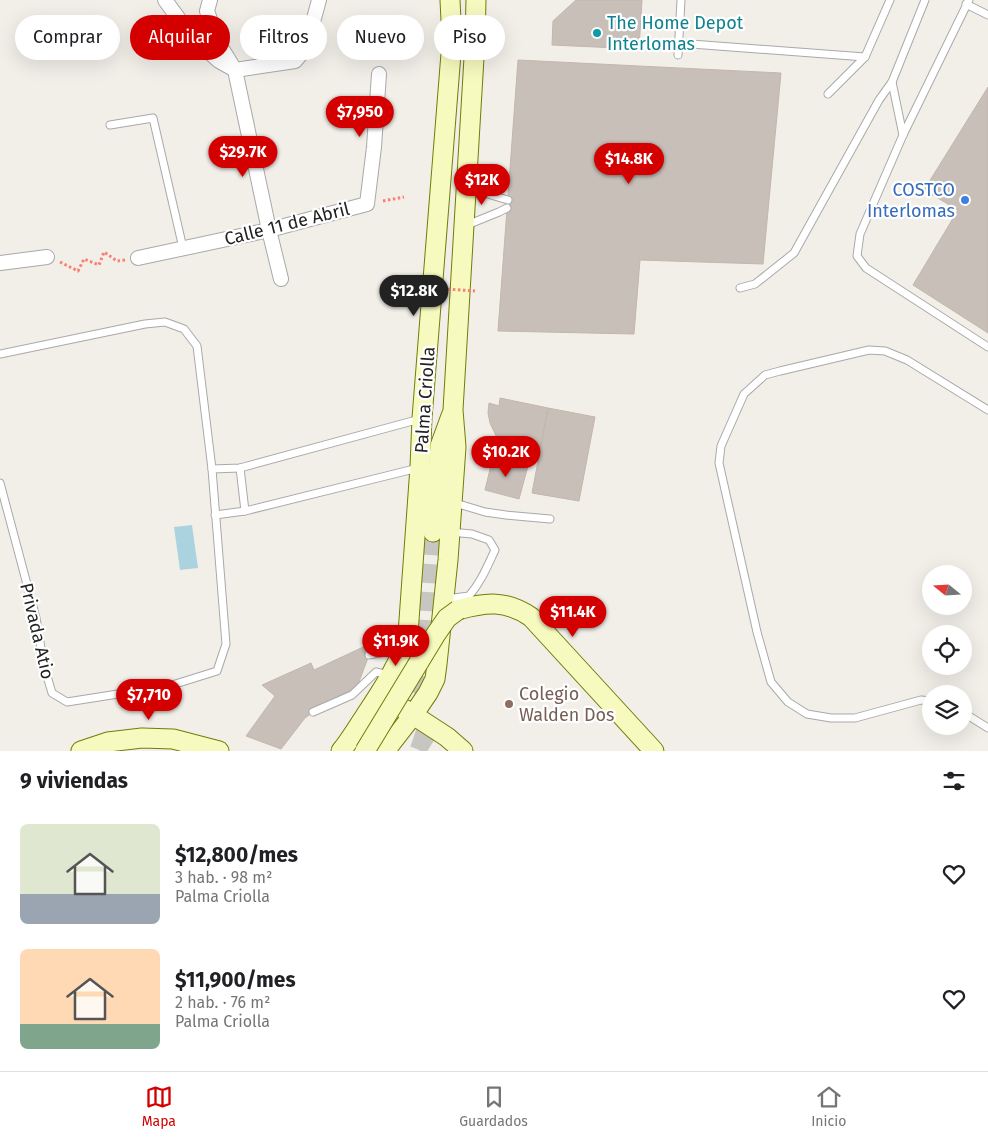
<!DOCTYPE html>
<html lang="es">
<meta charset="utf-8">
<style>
:root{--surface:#fff;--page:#f6f6f6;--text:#202124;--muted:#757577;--line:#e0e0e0;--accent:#d40000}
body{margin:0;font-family:"Fira Sans",sans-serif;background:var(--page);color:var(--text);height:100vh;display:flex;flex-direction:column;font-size:19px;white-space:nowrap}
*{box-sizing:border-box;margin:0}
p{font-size:16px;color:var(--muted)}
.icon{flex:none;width:28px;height:28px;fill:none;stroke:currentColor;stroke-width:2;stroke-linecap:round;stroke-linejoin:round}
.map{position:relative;height:751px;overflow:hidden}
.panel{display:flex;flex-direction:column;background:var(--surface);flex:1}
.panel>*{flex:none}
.banner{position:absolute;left:15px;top:15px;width:500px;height:45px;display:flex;gap:10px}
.needle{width:32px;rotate:288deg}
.controls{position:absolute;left:922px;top:565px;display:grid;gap:10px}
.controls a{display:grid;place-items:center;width:50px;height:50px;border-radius:50%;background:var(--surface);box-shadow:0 5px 20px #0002;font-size:25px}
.price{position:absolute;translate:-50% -42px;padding:0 11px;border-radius:18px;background:var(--accent);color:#fff;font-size:16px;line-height:32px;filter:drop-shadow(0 1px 2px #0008)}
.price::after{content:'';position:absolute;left:50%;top:30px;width:15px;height:11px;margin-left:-8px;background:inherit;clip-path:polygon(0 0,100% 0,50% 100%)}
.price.current{background:#222;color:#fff}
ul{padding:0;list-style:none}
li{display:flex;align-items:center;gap:15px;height:125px;padding:0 20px}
li span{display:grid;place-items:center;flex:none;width:140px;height:100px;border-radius:8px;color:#555}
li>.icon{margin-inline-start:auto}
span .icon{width:60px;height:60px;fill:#fffc;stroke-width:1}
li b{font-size:21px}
h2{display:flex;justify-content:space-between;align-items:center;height:60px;padding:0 20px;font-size:21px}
.pill{padding:0 18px;border-radius:22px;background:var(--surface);box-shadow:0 5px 20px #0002;font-size:18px;line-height:45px}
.pill.current{background:var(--accent);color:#fff}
.tab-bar{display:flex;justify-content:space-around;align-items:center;height:70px;border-top:1px solid var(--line);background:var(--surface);font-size:14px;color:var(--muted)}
.tab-bar a{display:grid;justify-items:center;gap:2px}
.tab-bar .current{color:var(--accent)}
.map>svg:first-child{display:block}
</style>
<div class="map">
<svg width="988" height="751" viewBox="0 0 988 751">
<rect width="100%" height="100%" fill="#f2efe9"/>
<polygon fill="#aad3df" points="192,525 198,568 180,570 174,527"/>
<g fill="#c7bfb8" stroke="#c4b6ab">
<polygon points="576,0 642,0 639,49 552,45 553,21"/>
<polygon points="518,60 781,73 763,264 640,260 634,334 498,331"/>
<polygon points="988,87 988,333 913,285 958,210 924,190"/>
<polygon points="500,398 548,408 539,454 498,447 499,442 490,423 488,413 489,403 499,406"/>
<polygon points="548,408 595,417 579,501 532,493"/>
<polygon points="493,457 528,466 519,499 485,490"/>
<polygon points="374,642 357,687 328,701 305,718 281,749 246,736 275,696 262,685 311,663 314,670"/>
</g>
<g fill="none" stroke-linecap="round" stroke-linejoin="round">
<g stroke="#c8c6c1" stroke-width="19" stroke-dasharray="19 9" stroke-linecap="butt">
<path d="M386,737C390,736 394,735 398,735C411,734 428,743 438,751"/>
<polyline points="383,739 386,737 414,695 424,669 433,532"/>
</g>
<defs>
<g id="service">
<polyline points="969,0 903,135 860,234 857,256 866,268 988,347"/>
<polyline points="966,4 988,15"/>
<polyline points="678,43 865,57"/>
<polyline points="678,55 681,0"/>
<polyline points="892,82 903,135"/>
<polyline points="828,94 865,57 890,0"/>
<polyline points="110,125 153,118 183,248"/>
<polyline points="468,188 501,198 508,200"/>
<polyline points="467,225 499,212 507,208"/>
<polyline points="740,288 755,284 794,253 879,100 892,82 925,0"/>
<polyline points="0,354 145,324 165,322 184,329 197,346 212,469 226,644 217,671 169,686 67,702 52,693 44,666 36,618 0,483"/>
<polyline points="240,468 245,511"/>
<polyline points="212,469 240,468 420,419"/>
<polyline points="452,502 485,512 506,515 550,519"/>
<polyline points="215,515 245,511 418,468"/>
<path d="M446,599L469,596C481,582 487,567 495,550L489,540L472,534L450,532"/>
<polyline points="369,655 401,649"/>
<polyline points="931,701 921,700 855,718 831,718 807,714 788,702 771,682 757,632 719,463 721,446 744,394 765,375 780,371 869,350 885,351 907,360 988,410"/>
<polyline points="313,712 352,695 376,672 389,675"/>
<polyline points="964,713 988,728"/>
</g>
<g id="minor">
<polyline points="165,0 192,37 219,61 235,70 295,61 306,48 319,0"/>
<polyline points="210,0 207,11 219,44 235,70 269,230 281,279"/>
<polyline points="138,258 269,230 367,204 374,147 379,74"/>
<polyline points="0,263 47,257"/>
</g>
<g id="secondary">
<polyline points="433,532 440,446 451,416"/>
<path d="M458,610C486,602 506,600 531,617L654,751"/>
<polyline points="404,709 447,737 463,751"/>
<polyline points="81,751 108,742 142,738 173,739 219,751"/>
<path d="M341,751C350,740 357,728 365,716C382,690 400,664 408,634L420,467L422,418L452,41L450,0"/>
<polyline points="385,751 413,715 428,693 435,679 437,664 448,560 456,447 453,410 475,41 476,0"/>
</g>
</defs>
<use href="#service" stroke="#a9a9a9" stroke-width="9"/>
<use href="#minor" stroke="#a9a9a9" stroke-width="16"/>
<use href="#secondary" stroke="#707d05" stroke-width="21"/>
<g stroke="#fa8072" stroke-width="3" stroke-dasharray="2.5 2.5" stroke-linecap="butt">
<polyline points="383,201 404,197"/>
<polyline points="60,262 78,271 84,259 99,265 104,252 117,261 125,260"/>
</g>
<use href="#service" stroke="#fff" stroke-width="7"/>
<use href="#minor" stroke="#fff" stroke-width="14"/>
<use href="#secondary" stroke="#f7fabf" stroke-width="19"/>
<defs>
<polyline id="secondary-bridge" points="365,751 436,634 447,618 458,610"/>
</defs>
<use href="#secondary-bridge" stroke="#707d05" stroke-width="21" stroke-linecap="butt"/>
<polyline stroke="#fa8072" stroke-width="3" stroke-dasharray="2.5 2.5" stroke-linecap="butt" points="418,287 475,291"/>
<use href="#secondary-bridge" stroke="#f7fabf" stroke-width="19"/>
</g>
<circle fill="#0f9aa8" stroke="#fff" stroke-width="2" cx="597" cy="33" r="5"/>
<circle fill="#3f7fe0" stroke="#fff" stroke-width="2" cx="965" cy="200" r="5"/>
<circle fill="#8d6e63" stroke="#fff" stroke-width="2" cx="509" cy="704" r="5"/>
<g text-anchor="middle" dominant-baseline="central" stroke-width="4.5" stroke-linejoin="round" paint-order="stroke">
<g font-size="18" fill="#0d838f" stroke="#fff" text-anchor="start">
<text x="607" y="23">The Home Depot<tspan x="607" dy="21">Interlomas</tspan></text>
</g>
<g font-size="18" fill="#366cbe" stroke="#fff" text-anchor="end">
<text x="955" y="190">COSTCO<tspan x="955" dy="21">Interlomas</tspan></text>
</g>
<g font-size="18" fill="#222" stroke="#fff">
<text transform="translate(287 224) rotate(-14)">Calle 11 de Abril</text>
<text transform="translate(425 400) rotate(-86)">Palma Criolla</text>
<text transform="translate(37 631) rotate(77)">Privada Atio</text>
</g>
<g font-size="18" fill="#785e54" stroke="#fff" text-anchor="start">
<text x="519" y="694">Colegio<tspan x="519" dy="21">Walden Dos</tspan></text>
</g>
</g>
</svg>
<div class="controls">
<a><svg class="needle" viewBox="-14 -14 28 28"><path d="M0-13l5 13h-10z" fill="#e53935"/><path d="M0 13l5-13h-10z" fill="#757577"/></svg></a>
<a><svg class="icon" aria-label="locate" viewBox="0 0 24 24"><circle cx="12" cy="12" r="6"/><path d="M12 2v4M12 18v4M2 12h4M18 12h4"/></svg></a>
<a><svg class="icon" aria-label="layers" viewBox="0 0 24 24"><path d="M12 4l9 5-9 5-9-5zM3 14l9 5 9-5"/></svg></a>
</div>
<b class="price" style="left:360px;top:138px">$7,950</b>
<b class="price" style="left:243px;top:178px">$29.7K</b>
<b class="price" style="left:629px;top:185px">$14.8K</b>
<b class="price" style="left:482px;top:206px">$12K</b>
<b class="price current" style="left:414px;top:317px">$12.8K</b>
<b class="price" style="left:506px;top:478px">$10.2K</b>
<b class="price" style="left:573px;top:638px">$11.4K</b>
<b class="price" style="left:396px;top:667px">$11.9K</b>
<b class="price" style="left:149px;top:721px">$7,710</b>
<div class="banner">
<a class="pill">Comprar</a>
<a class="pill current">Alquilar</a>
<a class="pill">Filtros</a>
<a class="pill">Nuevo</a>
<a class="pill">Piso</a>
</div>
</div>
<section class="panel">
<h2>9 viviendas<svg class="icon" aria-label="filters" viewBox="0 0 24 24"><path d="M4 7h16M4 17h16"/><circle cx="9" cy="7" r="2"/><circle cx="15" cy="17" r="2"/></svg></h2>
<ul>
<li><span style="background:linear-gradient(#dfe7d0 70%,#9aa5b1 0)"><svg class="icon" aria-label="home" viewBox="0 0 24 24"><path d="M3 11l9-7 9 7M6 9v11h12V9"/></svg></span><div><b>$12,800/mes</b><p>3 hab. · 98 m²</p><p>Palma Criolla</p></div><svg class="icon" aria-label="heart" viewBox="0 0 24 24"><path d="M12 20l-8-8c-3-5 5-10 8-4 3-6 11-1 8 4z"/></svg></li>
<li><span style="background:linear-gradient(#ffd9b3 75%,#7fa58c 0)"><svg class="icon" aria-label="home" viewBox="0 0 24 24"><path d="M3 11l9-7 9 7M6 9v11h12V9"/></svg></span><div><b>$11,900/mes</b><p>2 hab. · 76 m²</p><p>Palma Criolla</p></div><svg class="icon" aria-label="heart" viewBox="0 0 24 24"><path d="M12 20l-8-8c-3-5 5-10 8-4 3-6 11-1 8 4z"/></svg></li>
</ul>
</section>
<nav class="tab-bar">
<a class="current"><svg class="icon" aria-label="map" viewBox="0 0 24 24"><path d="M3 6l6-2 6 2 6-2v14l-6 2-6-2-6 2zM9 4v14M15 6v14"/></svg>Mapa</a>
<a><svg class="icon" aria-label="saved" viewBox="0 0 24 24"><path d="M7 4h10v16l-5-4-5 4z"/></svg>Guardados</a>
<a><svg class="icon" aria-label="home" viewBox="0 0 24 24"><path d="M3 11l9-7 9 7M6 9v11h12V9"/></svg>Inicio</a>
</nav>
